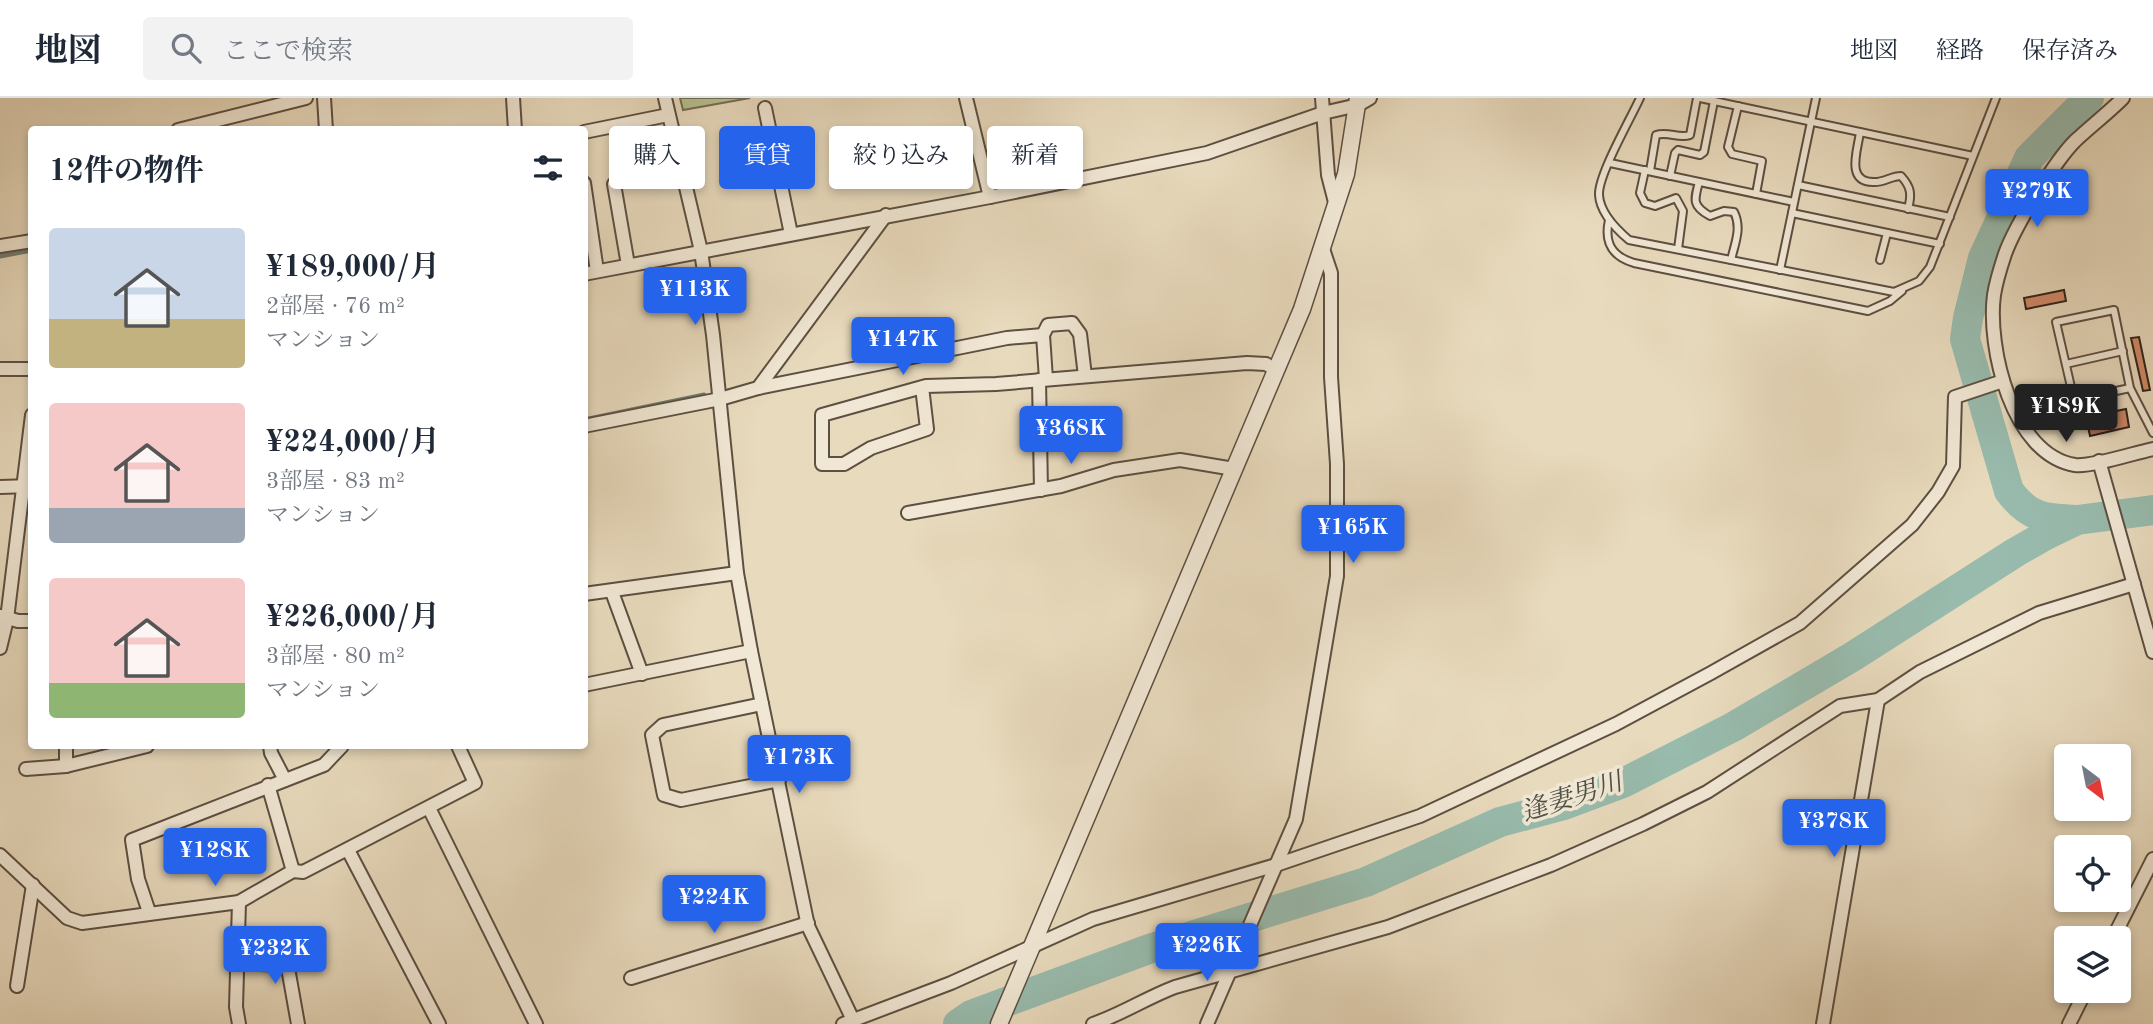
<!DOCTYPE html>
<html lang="ja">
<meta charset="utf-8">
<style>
:root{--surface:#fff;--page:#f2f2f3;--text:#1f2937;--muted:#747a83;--line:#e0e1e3;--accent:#2563eb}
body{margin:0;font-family:"Old Standard TT","Noto Serif JP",serif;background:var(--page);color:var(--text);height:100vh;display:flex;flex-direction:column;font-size:26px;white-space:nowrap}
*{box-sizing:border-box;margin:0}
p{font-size:23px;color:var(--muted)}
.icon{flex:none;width:38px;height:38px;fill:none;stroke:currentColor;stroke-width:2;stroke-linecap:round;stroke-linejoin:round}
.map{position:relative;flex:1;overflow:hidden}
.details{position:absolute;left:28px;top:28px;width:560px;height:623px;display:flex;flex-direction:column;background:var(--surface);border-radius:7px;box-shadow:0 4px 10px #0003}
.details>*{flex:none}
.guide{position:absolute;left:609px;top:28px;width:665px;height:63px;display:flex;gap:14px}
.needle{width:46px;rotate:148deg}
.fabs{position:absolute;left:2054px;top:646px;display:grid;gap:14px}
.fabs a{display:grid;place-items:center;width:77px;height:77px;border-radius:7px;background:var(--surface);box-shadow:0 4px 10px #0003;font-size:35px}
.price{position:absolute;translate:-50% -60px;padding:0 16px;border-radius:7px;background:var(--accent);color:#fff;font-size:23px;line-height:46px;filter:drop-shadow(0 2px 4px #0008)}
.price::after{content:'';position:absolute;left:50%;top:42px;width:21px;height:16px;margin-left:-10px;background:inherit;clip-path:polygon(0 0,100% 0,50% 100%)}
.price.on{background:#222;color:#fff}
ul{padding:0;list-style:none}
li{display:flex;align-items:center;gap:21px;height:175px;padding:0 21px}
li span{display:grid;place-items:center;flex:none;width:196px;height:140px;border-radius:7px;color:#555}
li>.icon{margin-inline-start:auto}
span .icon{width:84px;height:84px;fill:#fffc;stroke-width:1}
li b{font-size:30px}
h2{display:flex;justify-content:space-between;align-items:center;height:84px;padding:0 21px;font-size:30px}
.chip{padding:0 24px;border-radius:7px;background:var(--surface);box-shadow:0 4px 10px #0003;font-size:24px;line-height:63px}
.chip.on{background:var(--accent);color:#fff}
header{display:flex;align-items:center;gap:42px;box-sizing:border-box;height:98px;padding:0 35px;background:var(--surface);border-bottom:2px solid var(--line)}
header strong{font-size:33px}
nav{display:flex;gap:38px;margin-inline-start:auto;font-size:24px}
.search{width:490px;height:63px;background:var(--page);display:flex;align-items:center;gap:18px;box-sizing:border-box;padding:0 24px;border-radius:7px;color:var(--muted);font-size:26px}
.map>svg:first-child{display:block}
</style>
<header>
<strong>地図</strong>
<div class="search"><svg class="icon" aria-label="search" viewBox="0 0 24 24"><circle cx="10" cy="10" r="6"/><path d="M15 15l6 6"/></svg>ここで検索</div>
<nav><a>地図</a><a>経路</a><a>保存済み</a></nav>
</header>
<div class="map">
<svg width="2153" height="926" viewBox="0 0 2153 926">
<rect width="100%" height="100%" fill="#e8dabd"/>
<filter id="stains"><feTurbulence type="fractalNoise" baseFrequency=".00286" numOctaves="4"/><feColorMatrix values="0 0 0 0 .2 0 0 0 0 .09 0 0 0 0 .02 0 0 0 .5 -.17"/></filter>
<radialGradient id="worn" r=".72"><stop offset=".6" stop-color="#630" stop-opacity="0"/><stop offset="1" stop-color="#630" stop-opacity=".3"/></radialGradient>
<polygon fill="#b6bf90" stroke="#727054" stroke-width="2" points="680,0 750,0 683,12"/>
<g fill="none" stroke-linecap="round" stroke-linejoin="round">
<g stroke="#6e7d71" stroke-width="5">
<polyline points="0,158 32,152"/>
<polyline points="584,322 704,297"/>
</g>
<g stroke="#98bbad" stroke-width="30">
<path d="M2077,422C2045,421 2029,420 2009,393L1965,241L1968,220L1983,160L2029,60L2089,0"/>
<polyline points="958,926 971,917 1149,851 1366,784 1500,724 1564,707 1623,685 1733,629 1852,559 2016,454 2046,437 2077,422 2153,412"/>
</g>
</g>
<g fill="#d18968" stroke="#2f2118" stroke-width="2">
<polygon points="2064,192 2066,203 2026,211 2024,200"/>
<polygon points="2139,239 2150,292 2143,293 2131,240"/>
<polygon points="2126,311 2129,329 2090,338 2086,319"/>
</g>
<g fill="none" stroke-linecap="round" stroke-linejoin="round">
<defs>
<g id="service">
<path d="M1640,0C1631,20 1598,77 1599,97C1600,114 1616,131 1629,142L1894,194L1919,183L1930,169L1996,0"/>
<polyline points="1700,0 1973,58"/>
<polyline points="1738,8 1728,49 1732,56 1762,63 1756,96"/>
<path d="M1860,34C1858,51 1845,84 1873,84C1883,85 1891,78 1901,78C1911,89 1912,96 1908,111"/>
<polyline points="1610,65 1794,104"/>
<polyline points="1645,72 1640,95 1645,105 1655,108 1676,100 1683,113 1678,151"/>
<path d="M1650,73L1656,37C1668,33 1679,41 1690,37L1697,0"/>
<polyline points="1670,78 1675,55 1678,52 1700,57 1704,54 1714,3"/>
<path d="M1699,84C1694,102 1692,108 1710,118L1724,113L1734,114C1742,130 1735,145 1731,162"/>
<polyline points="1798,87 1950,119"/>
<polyline points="1792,115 1940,146"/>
<path d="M1609,122C1604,144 1611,158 1634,165L1868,213L1890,203L1902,193"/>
<polyline points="1880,162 1887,135"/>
<polyline points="1780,172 1816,0"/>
<polyline points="2066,266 2123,253"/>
<polyline points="2130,290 2074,302 2056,224 2114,212 2130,290 2153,335"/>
</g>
<g id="minor">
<polyline points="324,0 326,32"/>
<polyline points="513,0 515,32"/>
<polyline points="665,0 701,153 713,237 737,475 751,553 808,828 853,922"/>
<polyline points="966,0 990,99"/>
<polyline points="1322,0 1328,77 1336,108"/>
<path d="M2123,0C2108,15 2091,28 2075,43C2055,63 2015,128 2005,156C2001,168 1996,184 1994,197C1987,249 2012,357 2075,367C2092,369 2134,355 2153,351"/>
<polyline points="765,10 791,136"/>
<polyline points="178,32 306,0"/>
<polyline points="584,34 668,17"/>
<polyline points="584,85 597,173"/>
<polyline points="614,86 628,167"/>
<polyline points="0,148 32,143"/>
<polyline points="584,176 990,99 1207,55 1323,15 1358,7 1370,0"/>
<polyline points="0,271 32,271"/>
<polyline points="1046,281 1043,237 1048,227 1072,225 1080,236 1085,278"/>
<polyline points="1039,282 1041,392"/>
<polyline points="922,289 927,331 871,350 844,366 822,366 822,317 926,288 996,286 1247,265 1266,266 1276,272"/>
<polyline points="758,290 1007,240 1043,237"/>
<polyline points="584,328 720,301 758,290 886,117"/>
<polyline points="2099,363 2153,554"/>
<polyline points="0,389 32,388"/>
<polyline points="908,415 1061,388 1114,372 1180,362 1234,371"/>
<polyline points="612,494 642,576"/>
<polyline points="584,496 737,475"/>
<polyline points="1,518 18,523 32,523"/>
<polyline points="0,550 7,521 32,317"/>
<polyline points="584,587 751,553"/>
<polyline points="762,606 663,627 652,637 664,697 681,702 779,682"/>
<polyline points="66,648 66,668"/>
<polyline points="270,648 271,655 285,682"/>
<polyline points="26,671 66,668 147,648"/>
<polyline points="268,687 293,773"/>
<polyline points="429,710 536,926"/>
<polyline points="348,752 439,926"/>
<polyline points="0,757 67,820 82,825 239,804 293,773 303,774 475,685 458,648"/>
<polyline points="149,814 138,781 132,742 324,667 342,648"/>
<polyline points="2113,840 2153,761"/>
<polyline points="238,865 280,867 288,870 298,926"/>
<polyline points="631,880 808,825"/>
<polyline points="17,888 33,787"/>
<polyline points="239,926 236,909 239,804"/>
<polyline points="843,926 951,885 1093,821 1276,767 1420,718 1616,626 1711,575 1800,525 1912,427 1938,394 1953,368 1955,299 2003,283"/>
<path d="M1093,926C1122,916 1146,900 1175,889L1388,829L1551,767L1643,726L1707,694L1840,608L1878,602L1920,574L2039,515L2134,486"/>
<polyline points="1207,926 1296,721 1337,478 1337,366 1331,279 1331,175 1323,151"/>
<polyline points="1823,926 1878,602"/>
<polyline points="2069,926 2086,892"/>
</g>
<polyline id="tertiary" points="999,926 1302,211 1346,76 1358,0"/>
</defs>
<use href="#service" stroke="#5d4f41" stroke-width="10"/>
<use href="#minor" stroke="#5d4f41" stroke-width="16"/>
<use href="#tertiary" stroke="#5d4f41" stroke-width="19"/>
<use href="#service" stroke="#f0e7d4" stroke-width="6"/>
<use href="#minor" stroke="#f0e7d4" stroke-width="12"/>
<use href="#tertiary" stroke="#f0e7d4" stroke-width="16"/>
</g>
<g text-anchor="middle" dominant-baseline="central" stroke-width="7" stroke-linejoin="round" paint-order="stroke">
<g font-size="26" font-style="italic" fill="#4e4f45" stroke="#f0e7d4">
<text transform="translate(1572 700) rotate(-18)">逢妻男川</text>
</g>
</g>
<rect width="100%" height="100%" filter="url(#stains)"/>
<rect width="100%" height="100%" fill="url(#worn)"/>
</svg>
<div class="fabs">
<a><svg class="needle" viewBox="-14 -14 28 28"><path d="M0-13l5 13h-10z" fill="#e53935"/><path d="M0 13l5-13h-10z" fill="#747a83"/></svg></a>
<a><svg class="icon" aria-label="locate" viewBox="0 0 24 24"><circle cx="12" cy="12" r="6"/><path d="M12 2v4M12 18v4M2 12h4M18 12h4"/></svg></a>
<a><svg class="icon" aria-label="layers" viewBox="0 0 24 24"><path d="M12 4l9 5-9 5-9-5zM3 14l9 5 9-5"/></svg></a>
</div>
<b class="price" style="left:2037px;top:131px">¥279K</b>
<b class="price" style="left:695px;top:229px">¥113K</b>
<b class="price" style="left:903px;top:279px">¥147K</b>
<b class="price on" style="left:2066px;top:346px">¥189K</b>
<b class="price" style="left:1071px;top:368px">¥368K</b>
<b class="price" style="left:1353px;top:467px">¥165K</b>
<b class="price" style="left:799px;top:697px">¥173K</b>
<b class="price" style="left:1834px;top:761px">¥378K</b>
<b class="price" style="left:215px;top:790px">¥128K</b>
<b class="price" style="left:714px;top:837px">¥224K</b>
<b class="price" style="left:1207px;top:885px">¥226K</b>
<b class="price" style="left:275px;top:888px">¥232K</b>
<div class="guide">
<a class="chip">購入</a>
<a class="chip on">賃貸</a>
<a class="chip">絞り込み</a>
<a class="chip">新着</a>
</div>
<section class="details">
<h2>12件の物件<svg class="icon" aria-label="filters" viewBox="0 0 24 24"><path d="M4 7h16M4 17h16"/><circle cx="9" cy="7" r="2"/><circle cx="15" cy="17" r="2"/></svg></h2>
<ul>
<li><span style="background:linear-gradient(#c9d6e8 65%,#c2b280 0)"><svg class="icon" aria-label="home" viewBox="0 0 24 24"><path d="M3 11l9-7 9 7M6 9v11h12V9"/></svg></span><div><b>¥189,000/月</b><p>2部屋 · 76 m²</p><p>マンション</p></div></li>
<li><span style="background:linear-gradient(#f6c9c9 75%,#9aa5b1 0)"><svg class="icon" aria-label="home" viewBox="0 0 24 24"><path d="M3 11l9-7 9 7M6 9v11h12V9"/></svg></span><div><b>¥224,000/月</b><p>3部屋 · 83 m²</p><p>マンション</p></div></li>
<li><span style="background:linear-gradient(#f6c9c9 75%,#8fb573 0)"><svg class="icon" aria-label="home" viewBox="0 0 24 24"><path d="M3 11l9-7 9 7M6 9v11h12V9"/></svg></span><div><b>¥226,000/月</b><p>3部屋 · 80 m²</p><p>マンション</p></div></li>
</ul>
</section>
</div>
